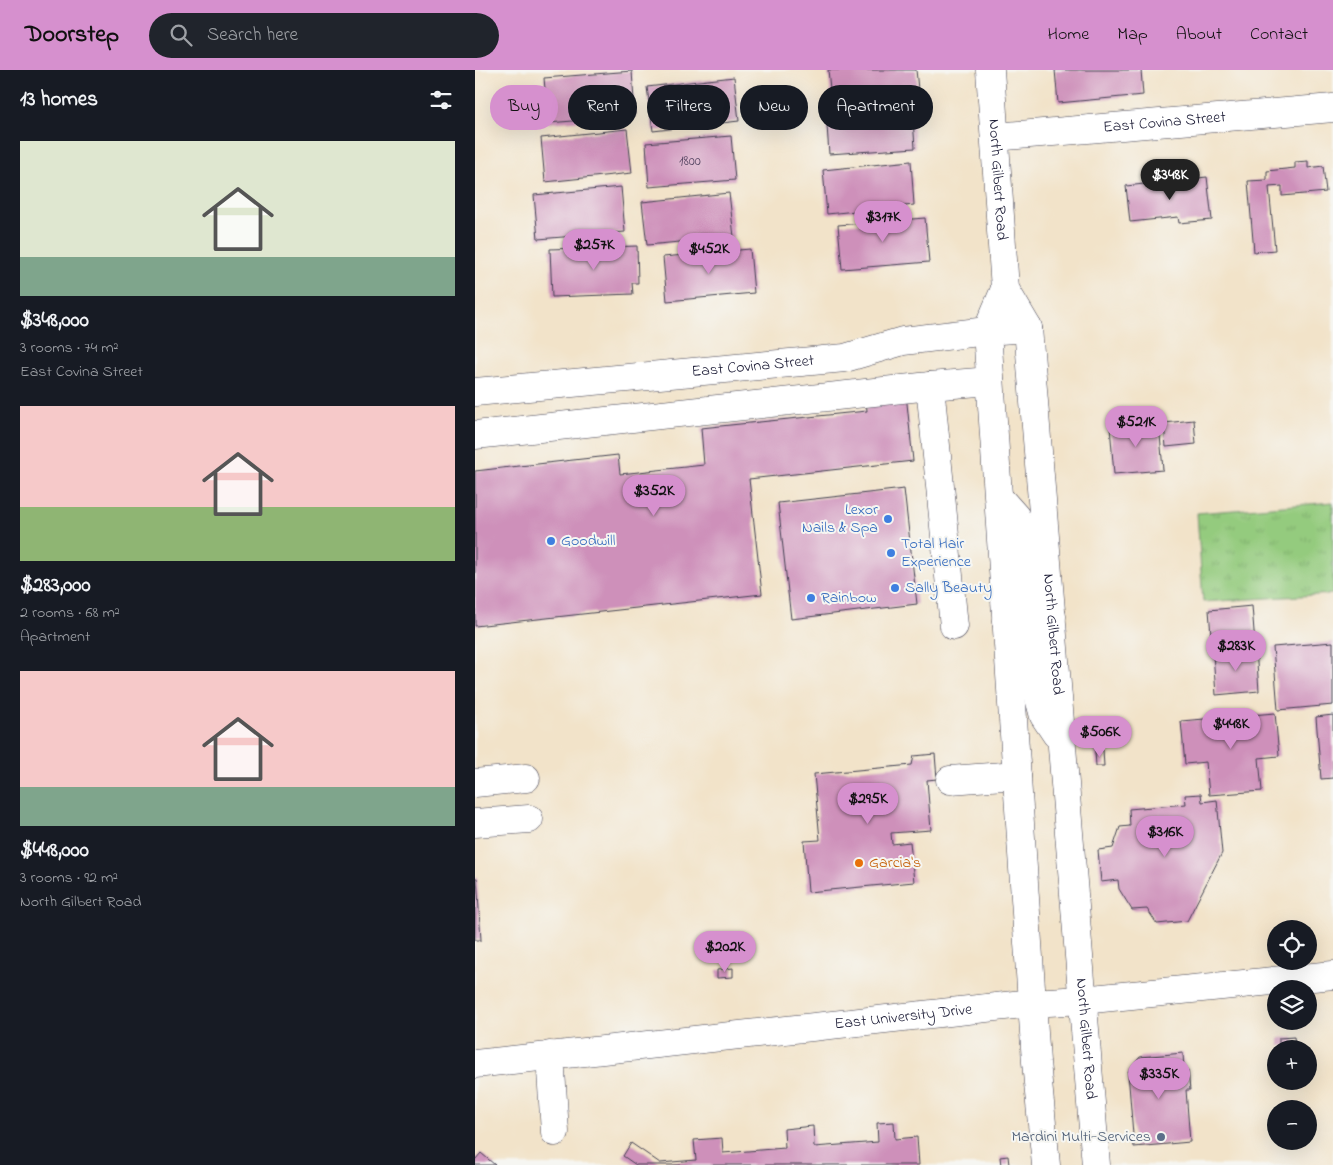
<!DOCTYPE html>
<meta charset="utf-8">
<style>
:root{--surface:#171b24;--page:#20242c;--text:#f1f3f6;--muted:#9ea1a6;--accent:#d690ce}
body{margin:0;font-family:"Indie Flower",sans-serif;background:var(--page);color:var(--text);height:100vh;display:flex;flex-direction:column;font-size:19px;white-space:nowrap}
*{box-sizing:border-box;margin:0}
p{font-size:16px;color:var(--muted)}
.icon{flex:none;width:28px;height:28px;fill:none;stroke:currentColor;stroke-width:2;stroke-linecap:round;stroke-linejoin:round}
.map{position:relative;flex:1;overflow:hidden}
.details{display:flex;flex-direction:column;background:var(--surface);width:475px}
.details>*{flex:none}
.banner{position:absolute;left:15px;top:15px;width:475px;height:45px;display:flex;gap:10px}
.controls{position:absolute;left:792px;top:850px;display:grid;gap:10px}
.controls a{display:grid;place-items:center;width:50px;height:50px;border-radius:50%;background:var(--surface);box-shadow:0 5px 20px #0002;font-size:25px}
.price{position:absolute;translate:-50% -42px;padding:0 11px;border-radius:18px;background:var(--accent);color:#111;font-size:16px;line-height:32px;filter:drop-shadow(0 1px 2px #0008)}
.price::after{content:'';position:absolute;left:50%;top:30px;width:15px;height:11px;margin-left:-8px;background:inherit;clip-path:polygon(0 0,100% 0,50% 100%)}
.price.on{background:#222;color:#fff}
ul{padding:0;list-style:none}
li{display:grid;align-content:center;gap:10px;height:265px;padding:0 20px}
li span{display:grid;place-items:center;height:155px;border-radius:0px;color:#555}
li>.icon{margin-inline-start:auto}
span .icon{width:90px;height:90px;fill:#fffc;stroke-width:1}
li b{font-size:21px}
h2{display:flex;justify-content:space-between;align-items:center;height:60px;padding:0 20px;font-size:21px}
.tag{padding:0 18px;border-radius:22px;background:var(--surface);box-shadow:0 5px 20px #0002;font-size:18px;line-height:45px}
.tag.on{background:var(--accent);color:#111}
header{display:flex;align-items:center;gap:30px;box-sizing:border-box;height:70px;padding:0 25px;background:var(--accent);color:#111}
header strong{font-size:24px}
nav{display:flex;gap:28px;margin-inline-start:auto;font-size:18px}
.search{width:350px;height:45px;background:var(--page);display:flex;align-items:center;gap:12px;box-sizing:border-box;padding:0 18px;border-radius:28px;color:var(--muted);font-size:19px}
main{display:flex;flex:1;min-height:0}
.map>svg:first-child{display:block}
</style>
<header>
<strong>Doorstep</strong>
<div class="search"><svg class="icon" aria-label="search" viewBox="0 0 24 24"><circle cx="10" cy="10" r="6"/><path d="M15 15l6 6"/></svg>Search here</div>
<nav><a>Home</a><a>Map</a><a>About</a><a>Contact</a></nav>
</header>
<main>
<section class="details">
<h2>13 homes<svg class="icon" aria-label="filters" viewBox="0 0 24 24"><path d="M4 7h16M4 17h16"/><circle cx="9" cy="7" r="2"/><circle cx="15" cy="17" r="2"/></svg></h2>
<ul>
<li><span style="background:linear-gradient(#dfe7d0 75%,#7fa58c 0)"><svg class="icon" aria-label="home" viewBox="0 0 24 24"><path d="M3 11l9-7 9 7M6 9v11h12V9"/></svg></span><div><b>$348,000</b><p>3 rooms · 74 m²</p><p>East Covina Street</p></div></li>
<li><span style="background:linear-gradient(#f6c9c9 65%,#8fb573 0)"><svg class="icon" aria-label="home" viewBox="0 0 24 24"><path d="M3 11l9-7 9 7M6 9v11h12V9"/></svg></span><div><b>$283,000</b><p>2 rooms · 68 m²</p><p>Apartment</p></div></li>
<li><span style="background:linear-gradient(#f6c9c9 75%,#7fa58c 0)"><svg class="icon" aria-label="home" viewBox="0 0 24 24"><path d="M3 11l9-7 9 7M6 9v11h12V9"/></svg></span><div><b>$448,000</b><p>3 rooms · 92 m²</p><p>North Gilbert Road</p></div></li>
</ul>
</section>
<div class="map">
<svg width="858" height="1095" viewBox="0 0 858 1095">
<defs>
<pattern id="grass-tufts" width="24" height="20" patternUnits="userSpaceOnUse" patternTransform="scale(1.25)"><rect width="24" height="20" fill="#94cb7e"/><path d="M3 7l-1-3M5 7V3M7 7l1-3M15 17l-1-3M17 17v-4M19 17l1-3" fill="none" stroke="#7fae6e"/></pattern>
</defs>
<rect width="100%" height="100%" fill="#f6f6f2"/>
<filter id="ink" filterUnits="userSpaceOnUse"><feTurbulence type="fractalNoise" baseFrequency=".02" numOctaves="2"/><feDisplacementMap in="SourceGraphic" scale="10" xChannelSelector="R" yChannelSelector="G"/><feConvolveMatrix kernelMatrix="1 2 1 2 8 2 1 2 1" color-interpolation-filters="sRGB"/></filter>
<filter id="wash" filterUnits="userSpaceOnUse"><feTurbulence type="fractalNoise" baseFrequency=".0096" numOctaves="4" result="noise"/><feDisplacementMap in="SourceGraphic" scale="20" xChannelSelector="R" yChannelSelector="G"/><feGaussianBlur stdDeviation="1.12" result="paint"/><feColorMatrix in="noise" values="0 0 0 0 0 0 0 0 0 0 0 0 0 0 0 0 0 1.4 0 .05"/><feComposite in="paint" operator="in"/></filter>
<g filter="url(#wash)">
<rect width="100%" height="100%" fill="#f2e3c9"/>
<polygon fill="url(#grass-tufts)" stroke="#5b765c" points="858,432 858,524 728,532 722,443"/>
<g id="blocks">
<g fill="#ce90ba">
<polygon points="353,0 441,0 443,19 356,28"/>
<polygon points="580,0 666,0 668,25 583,33"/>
<polygon points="157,1 160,46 73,53 69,8"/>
<polygon points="259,7 264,51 178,61 172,17"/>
<polygon points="437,34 440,78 354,84 351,41"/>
<polygon points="152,59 157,103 70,112 66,68"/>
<polygon points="256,66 260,110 174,117 171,73"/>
<polygon points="436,91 439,135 352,144 348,100"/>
<polygon points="833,91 833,98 848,96 851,122 807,126 807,116 794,117 800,180 779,182 773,111 792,110 792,101 820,98 820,92"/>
<polygon points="732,107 737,150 704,153 703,147 655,152 651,116"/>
<polygon points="146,117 150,162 63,169 59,125"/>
<polygon points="254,123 259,167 172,175 167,132"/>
<polygon points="450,148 454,192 367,199 363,155"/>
<polygon points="162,176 163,213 157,213 158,224 77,227 75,179"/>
<polygon points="275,179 279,223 192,231 188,187"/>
<polygon points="431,324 438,391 274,409 287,524 0,556 0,401 143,385 145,404 229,395 226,358 392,341 391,329"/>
<polygon points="719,350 721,374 691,377 689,353"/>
<polygon points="684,353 688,400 639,404 635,357"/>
<polygon points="429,419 442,534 316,549 303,433"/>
<polygon points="777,536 780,574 737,578 734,540"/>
<polygon points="858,572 858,635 803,640 798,577"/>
<polygon points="781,579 784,621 741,625 738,583"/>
<polygon points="800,643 804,686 784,688 787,721 734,725 731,692 710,694 706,651"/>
<polygon points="858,645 858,708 846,709 841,647"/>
<polygon points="628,680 629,696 621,696 620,681"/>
<polygon points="460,684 462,709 452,710 456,760 416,763 417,774 435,772 439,812 333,822 329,771 345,770 339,704 437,695 439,686"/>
<polygon points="726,724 727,732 742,730 747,783 712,851 682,854 672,839 657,840 644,819 643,810 626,812 623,780 638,778 645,757 655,756 654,739 711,734 710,725"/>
<polygon points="0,808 2,808 6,870 0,870"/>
<polygon points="258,898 258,907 242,908 242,900"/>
<polygon points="819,967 820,975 804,976 804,968"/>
<polygon points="708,983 709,1002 713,1001 715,1020 711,1020 715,1072 659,1077 653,1002 665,987"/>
<polygon points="419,1052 420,1069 442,1067 444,1095 161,1095 148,1086 156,1073 185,1093 221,1090 219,1070 247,1068 248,1083 310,1078 309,1059 338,1056 339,1077 403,1072 402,1053"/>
<polygon points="6,1083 20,1095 0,1095 0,1090"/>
<polygon points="533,1086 534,1095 526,1095 525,1087"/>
</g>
</g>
</g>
<g filter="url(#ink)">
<use href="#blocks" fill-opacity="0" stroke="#413f50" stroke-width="1"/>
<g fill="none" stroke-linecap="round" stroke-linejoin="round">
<defs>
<g id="minor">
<path id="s1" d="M520,67L858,38"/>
<polyline points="455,316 515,311"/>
<path id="s2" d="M0,322L370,288L428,271L512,261L553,258"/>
<polyline points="0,365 455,316 479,556"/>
<polyline points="475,710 542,705"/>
<polyline points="0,713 51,708"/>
<polyline points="0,753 54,749"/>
<polyline points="75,985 80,1062"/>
</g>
<g id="major">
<path id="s3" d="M515,0L530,219L553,258L621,1095"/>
<polyline points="530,219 512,261 561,992 571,1095"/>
<polyline points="525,429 541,447 545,462 553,528 559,541 563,544 577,546"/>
<polyline points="531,551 545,556 554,565 564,628 569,646 581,664"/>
<path id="s4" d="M0,994L557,933L607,930L858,905"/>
</g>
</defs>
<use href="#minor" stroke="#413f50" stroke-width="29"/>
<use href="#major" stroke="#413f50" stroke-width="29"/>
<use href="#minor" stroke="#fff" stroke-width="28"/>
<use href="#major" stroke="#fff" stroke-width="28"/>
</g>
</g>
<g fill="#3f7fe0" stroke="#f6f6f2" stroke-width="2">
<circle cx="413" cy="449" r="5"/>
<circle cx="76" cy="471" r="5"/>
<circle cx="416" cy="483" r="5"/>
<circle cx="420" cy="518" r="5"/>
<circle cx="336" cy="528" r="5"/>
</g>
<circle fill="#e8710a" stroke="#f6f6f2" stroke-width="2" cx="384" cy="793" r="5"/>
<circle fill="#5c6f8a" stroke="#f6f6f2" stroke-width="2" cx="686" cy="1067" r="5"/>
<g text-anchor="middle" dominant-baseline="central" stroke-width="4" stroke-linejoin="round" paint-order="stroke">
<g font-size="14" fill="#4d3e5b">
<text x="215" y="91">1800</text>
</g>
<g font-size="16" fill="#22223b" stroke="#f6f6f2">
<text stroke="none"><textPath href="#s1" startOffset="170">East Covina Street</textPath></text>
<text stroke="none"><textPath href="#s3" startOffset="110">North Gilbert Road</textPath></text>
<text stroke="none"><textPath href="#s2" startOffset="279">East Covina Street</textPath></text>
<text stroke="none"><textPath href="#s3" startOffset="572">North Gilbert Road</textPath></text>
<text stroke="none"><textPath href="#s4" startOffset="431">East University Drive</textPath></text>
<text stroke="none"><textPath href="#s3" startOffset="978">North Gilbert Road</textPath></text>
</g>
<g font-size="16" fill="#366cbe" stroke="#f6f6f2" text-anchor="start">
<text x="403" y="440" text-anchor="end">Lexor<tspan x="403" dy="18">Nails &amp; Spa</tspan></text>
<text x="86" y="471">Goodwill</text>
<text x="426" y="474">Total Hair<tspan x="426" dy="18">Experience</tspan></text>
<text x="430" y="518">Sally Beauty</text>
<text x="346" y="528">Rainbow</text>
</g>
<g font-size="16" fill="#c56008" stroke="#f6f6f2" text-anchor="start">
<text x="394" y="793">Garcia's</text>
</g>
<g font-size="16" fill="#4e5e75" stroke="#f6f6f2" text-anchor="end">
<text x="676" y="1067">Mardini Multi-Services</text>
</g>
</g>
</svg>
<div class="controls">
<a><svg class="icon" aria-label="locate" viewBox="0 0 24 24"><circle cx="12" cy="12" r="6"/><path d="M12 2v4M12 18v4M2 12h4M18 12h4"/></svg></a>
<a><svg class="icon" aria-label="layers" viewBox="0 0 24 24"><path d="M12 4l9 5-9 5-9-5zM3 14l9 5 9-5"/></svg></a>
<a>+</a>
<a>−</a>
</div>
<b class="price on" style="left:695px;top:131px">$348K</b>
<b class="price" style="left:408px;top:173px">$317K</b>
<b class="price" style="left:119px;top:201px">$257K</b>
<b class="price" style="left:234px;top:205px">$452K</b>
<b class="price" style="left:661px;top:378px">$521K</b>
<b class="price" style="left:179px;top:447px">$352K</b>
<b class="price" style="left:761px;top:602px">$283K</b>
<b class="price" style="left:756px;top:680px">$448K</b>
<b class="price" style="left:625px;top:688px">$506K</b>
<b class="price" style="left:393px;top:755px">$295K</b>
<b class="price" style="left:690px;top:788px">$316K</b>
<b class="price" style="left:250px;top:903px">$202K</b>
<b class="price" style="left:684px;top:1030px">$335K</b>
<div class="banner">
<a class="tag on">Buy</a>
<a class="tag">Rent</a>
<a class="tag">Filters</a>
<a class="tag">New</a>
<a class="tag">Apartment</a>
</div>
</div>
</main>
